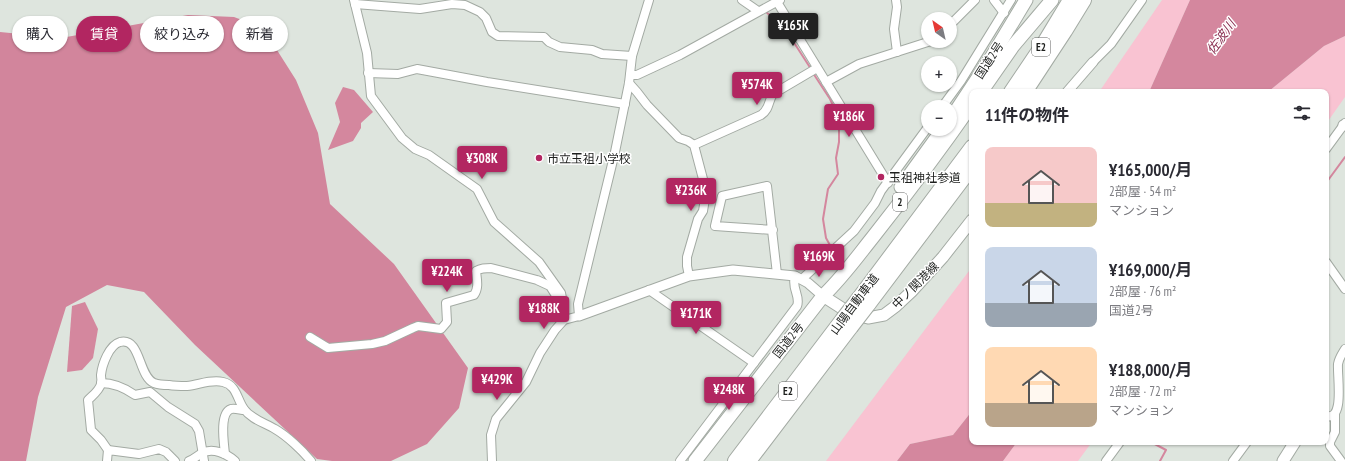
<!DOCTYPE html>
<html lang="ja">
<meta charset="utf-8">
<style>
:root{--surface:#fff;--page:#f2f2f3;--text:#2b2b33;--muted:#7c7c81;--accent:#b22661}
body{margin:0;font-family:"PT Sans Narrow","Noto Sans JP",sans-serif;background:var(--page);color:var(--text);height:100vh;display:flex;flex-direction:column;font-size:15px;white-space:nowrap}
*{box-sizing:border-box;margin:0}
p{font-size:13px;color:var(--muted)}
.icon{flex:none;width:22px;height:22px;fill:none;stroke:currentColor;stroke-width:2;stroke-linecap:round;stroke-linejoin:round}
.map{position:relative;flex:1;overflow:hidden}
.drawer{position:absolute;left:969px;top:89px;width:360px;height:356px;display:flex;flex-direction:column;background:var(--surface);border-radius:8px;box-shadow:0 1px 3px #0004}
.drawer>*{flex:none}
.banner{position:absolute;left:12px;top:16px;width:380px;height:36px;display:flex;gap:8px}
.needle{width:26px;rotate:326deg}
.buttons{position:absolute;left:921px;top:12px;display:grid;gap:8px}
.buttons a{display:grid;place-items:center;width:36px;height:36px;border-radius:50%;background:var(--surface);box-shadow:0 1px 3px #0004;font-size:20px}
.price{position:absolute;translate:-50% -34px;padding:0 9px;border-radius:4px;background:var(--accent);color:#fff;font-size:13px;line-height:26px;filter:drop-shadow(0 1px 2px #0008)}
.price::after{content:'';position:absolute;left:50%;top:24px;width:12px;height:9px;margin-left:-6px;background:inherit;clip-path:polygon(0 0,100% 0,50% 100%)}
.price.current{background:#222;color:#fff}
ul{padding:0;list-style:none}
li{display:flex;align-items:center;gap:12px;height:100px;padding:0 16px}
li span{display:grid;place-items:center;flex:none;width:112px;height:80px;border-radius:8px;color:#555}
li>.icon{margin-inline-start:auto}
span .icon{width:48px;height:48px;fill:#fffc;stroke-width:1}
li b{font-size:17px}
h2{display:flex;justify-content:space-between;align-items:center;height:48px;padding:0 16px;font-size:17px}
.pill{padding:0 14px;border-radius:18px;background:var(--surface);box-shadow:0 1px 3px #0004;font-size:14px;line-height:36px}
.pill.current{background:var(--accent);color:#fff}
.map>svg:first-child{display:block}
</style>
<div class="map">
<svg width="1345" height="461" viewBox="0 0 1345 461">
<rect width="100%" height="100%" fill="#dee5de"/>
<g fill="#f9c3d2">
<polygon points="1162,0 1190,0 1149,92 1099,92"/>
<polygon points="1345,36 1345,97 1326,124 1326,92 1268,92 1324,46"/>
<polygon points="972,267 972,411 953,435 910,444 897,461 826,461"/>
<polygon points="1017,442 1092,442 1078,461 1003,461"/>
</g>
<polygon fill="#d2859c" points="188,15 234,17 263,28 296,80 318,133 330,204 394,264 468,368 459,408 427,444 391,461 332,461 317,459 195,345 144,292 107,285 66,307 38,397 26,461 0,461 0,32 61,38"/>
<g fill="#d4879e">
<polygon points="1190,0 1345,0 1345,36 1324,46 1268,92 1149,92"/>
<polygon points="343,87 354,90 373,112 361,123 361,128 353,141 328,150 340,122 335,103"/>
<polygon points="85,302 98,329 93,358 82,370 67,372 72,306"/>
<polygon points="972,411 972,442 1017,442 1003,461 897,461 910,444 953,435"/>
</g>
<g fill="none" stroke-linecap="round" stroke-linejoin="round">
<g stroke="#d4879e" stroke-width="2">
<polyline points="766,12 776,20"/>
<polyline points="780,23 790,34"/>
<polyline points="791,38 811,69"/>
<polyline points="813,73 830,99 837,114 839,124 839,142 836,158 838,174 828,189 823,219 826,238 831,247"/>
<polyline points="1326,183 1345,157"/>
<polyline points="1151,442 1166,450 1160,461"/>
</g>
<defs>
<g id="minor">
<polyline points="354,0 367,53 371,96 402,138 415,149 429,155 477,189 494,222 539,262 561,293 562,298 559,311 564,320"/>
<polyline points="742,0 758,11"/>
<polyline points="896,0 897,7 894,29 897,52"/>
<polyline points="994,0 1004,13"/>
<polyline points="777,2 888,183"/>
<polyline points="355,4 420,9 452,4 465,5 480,12 486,18 492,32 498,36 544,37 549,42 560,47 592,50 602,54 632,56"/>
<polyline points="950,25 975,0"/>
<polyline points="1093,62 1111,44 1142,0"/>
<polyline points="368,73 398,74 417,69 487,82 625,104"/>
<polyline points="630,75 637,75 680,55 780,0"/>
<polyline points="826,82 859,64 931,41"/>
<polyline points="629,83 637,92 647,105 679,138 688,141 694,145 703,179 705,199 703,211 698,219 687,257 687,266 689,276"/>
<polyline points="942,107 961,81 1011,0"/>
<path d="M694,145L761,115C770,109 768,101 773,94L817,68"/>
<polyline points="1326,149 1345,123"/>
<polyline points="773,230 715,226 722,196 767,186 777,274"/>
<polyline points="1326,262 1345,289"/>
<polyline points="802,279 854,231 875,203 881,191 928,127"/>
<polyline points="649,290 754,363"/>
<path d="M310,337L328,348L372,344L385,341L413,328L418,326L441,329L447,322L446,303L474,295C479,288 477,280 476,271C481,268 485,268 491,268L537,280L550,286L555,294"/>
<path d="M101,383C114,383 125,388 135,395L150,392L168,407L195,424L199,431L204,461"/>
<polyline points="1335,415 1335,432 1330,442 1330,446 1341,461"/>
<path d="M1326,416C1345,421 1337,377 1338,364C1339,358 1342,354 1345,349"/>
<path d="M108,450L101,440L91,430L88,400C93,395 99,391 101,384C102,381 101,378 101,375C102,365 109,345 120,342C141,337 138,376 154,383C159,385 164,385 169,385C175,386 181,386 187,386C199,385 210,379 223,382C237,385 237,400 244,409C251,419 265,423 275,429C287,436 302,450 311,461"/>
<path d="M225,454C224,444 219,413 231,409C235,408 241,410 244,410"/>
<polyline points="107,461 108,450 139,454 159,449 166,452 175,461"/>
<path d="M189,461C194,459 197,456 202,453C213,447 227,454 235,461"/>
<polyline points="492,461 491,435 496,419 526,382 540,353 555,330 564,320 579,316 578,304 615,152 629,83 632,56 649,0"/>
<path d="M680,461L797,306C801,296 791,289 795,276"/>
<polyline points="1106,461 1120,442"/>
<polyline points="1233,461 1247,442"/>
</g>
<g id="tertiary">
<polyline points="1067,92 1093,62"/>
<polyline points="1343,125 1345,126"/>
<polyline points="579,316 689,276 733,270 795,276 808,283 823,296"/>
</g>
<g id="secondary">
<polyline points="823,296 851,314 868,318 884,315 896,306 911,292 943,257 972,220"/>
<polyline points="1283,461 1295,442"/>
</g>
<g id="trunk">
<polyline points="981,92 1013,46 1052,0"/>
<polyline points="950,120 991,58 1026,0"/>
<polyline points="901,187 943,129"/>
<path d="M695,461L823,296C842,278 857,257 873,237C907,194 940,150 972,104"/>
</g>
<g id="motorway">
<polyline points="1011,92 1044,43 1070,0"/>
<polyline points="1025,92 1065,31 1084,0"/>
<polyline points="859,298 972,147"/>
<polyline points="868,305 972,167"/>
<polyline points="735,461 842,320"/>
<polyline points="749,461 851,327"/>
</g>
</defs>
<use href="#minor" stroke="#a3aaa3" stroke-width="10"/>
<use href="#tertiary" stroke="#a3aaa3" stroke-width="11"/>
<use href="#secondary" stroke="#a3aaa3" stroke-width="13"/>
<use href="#trunk" stroke="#a3aaa3" stroke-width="15"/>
<use href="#motorway" stroke="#a3aaa3" stroke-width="16"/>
<use href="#minor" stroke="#fff" stroke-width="8"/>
<use href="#tertiary" stroke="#fff" stroke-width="9"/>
<use href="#secondary" stroke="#fff" stroke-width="11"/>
<use href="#trunk" stroke="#fff" stroke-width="13"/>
<use href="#motorway" stroke="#fff" stroke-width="14"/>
<defs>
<g id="motorway-bridge">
<polyline points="842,320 859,298"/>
<polyline points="851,327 868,305"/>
</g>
</defs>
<use href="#motorway-bridge" stroke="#a3aaa3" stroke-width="16" stroke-linecap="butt"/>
<use href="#motorway-bridge" stroke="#fff" stroke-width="14"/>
</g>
<g fill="#b22661" stroke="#fff" stroke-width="1.5">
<circle cx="539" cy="158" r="4"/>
<circle cx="881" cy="177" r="4"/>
</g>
<g text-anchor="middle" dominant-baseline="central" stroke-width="3" stroke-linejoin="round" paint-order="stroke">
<g fill="#fff" stroke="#626362" stroke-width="1">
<rect x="1032" y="38" width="18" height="18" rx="3"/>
<rect x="893" y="193" width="14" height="18" rx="3"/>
<rect x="779" y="382" width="18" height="18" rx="3"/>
</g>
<g font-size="11" font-weight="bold" fill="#1e201e">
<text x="1041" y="47">E2</text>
<text x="900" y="202">2</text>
<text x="788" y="391">E2</text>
</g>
<g font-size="12" fill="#1e201e" stroke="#fff">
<text transform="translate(989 60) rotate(-57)">国道2号</text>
<text transform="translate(915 285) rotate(-45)">中ノ関港線</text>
<text transform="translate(854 304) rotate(-53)">山陽自動車道</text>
<text transform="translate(788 340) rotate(-52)">国道2号</text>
</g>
<g font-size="12" fill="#1e201e" stroke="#fff" text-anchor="start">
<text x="547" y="158">市立玉祖小学校</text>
<text x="889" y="177">玉祖神社参道</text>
</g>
<g font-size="13" font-style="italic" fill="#8a2f51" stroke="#fff">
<text transform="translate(1221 37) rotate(-54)">佐波川</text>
</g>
</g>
</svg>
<div class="buttons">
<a><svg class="needle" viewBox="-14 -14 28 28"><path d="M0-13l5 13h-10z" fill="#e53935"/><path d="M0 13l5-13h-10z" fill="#7c7c81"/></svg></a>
<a>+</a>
<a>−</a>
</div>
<b class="price current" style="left:793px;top:47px">¥165K</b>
<b class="price" style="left:757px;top:106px">¥574K</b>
<b class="price" style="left:849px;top:138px">¥186K</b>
<b class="price" style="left:482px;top:180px">¥308K</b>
<b class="price" style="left:691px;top:212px">¥236K</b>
<b class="price" style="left:819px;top:278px">¥169K</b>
<b class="price" style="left:447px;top:293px">¥224K</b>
<b class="price" style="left:544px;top:330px">¥188K</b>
<b class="price" style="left:696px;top:335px">¥171K</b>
<b class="price" style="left:497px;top:401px">¥429K</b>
<b class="price" style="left:729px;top:411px">¥248K</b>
<div class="banner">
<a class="pill">購入</a>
<a class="pill current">賃貸</a>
<a class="pill">絞り込み</a>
<a class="pill">新着</a>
</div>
<section class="drawer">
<h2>11件の物件<svg class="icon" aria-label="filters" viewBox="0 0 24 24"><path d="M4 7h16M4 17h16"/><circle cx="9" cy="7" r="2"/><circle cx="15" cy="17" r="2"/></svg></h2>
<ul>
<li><span style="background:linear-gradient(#f6c9c9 70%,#c2b280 0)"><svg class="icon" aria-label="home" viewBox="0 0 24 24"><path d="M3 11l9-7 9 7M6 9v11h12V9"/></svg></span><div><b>¥165,000/月</b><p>2部屋 · 54 m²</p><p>マンション</p></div></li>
<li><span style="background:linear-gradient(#c9d6e8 70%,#9aa5b1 0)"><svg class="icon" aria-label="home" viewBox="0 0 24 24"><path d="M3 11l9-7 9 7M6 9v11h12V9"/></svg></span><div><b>¥169,000/月</b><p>2部屋 · 76 m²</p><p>国道2号</p></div></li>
<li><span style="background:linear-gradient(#ffd9b3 70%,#b9a48a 0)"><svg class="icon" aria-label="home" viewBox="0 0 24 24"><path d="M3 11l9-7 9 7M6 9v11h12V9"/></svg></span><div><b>¥188,000/月</b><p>2部屋 · 72 m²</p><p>マンション</p></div></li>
</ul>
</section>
</div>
